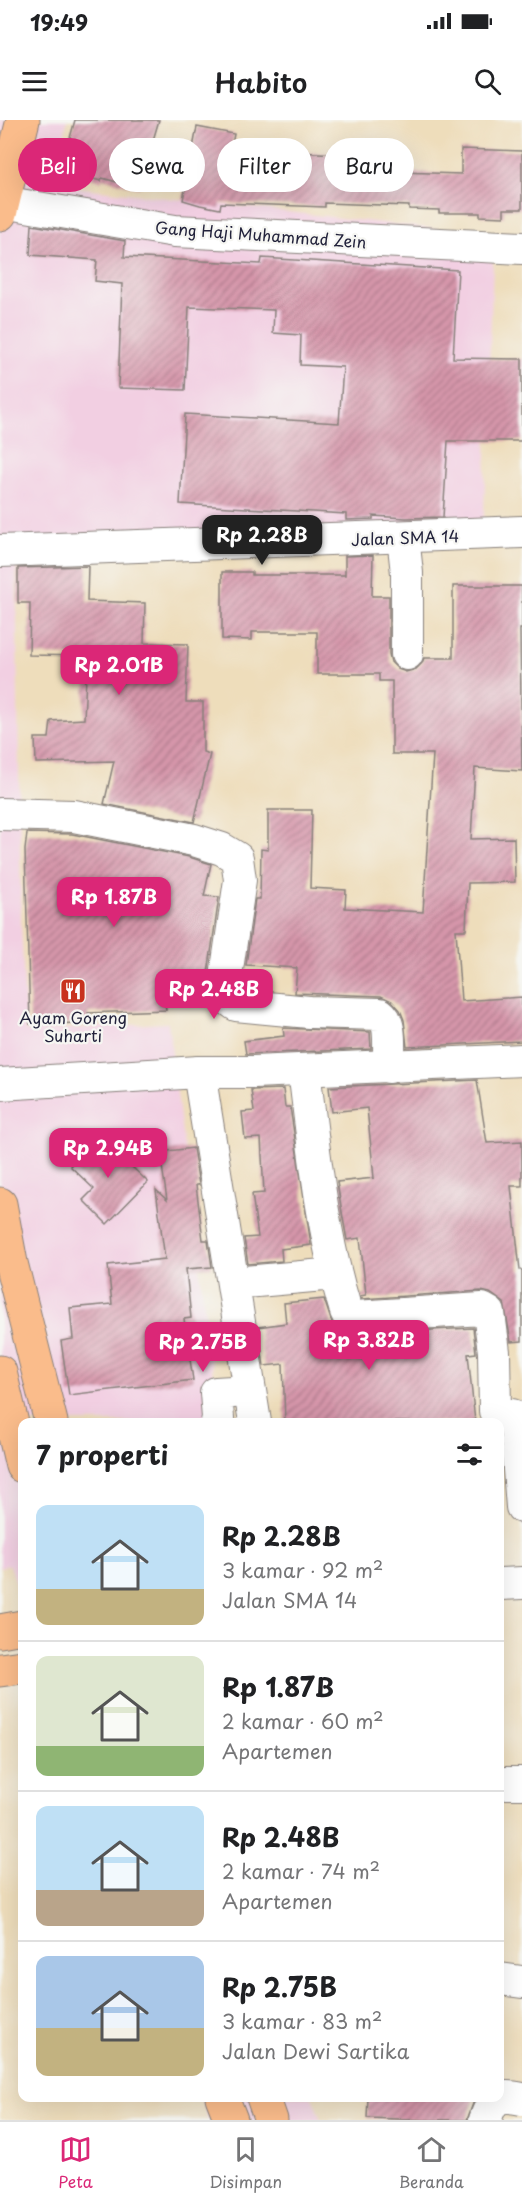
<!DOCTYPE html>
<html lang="id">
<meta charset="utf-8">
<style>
:root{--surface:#fff;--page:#f2f2f2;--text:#202124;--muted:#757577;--line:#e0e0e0;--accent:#db2777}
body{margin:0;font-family:"Playpen Sans",sans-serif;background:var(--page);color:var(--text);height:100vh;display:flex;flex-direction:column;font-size:22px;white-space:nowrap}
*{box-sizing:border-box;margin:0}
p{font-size:20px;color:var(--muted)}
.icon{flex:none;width:33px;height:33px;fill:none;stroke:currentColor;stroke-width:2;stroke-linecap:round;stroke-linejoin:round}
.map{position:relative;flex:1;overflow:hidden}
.sheet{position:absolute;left:18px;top:1298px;width:486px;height:684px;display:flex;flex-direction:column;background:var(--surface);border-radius:12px;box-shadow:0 6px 24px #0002}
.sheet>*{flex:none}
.top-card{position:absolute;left:18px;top:18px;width:486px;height:54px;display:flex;gap:12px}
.price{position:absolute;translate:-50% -51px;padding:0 14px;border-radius:12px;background:var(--accent);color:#fff;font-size:20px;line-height:39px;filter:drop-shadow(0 2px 3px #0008)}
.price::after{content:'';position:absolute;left:50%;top:36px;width:18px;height:14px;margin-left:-9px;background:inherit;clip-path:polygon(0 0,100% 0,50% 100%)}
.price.current{background:#222;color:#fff}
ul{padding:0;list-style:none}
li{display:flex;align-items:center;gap:18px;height:150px;padding:0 18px}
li+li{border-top:2px solid var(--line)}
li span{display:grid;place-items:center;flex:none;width:168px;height:120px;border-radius:12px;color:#555}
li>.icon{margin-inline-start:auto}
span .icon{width:72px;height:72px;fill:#fffc;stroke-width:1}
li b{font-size:26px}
h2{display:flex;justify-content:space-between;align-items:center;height:72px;padding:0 18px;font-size:26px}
.pill{padding:0 21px;border-radius:27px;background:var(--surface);box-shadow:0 6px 24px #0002;font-size:21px;line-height:54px}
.pill.current{background:var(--accent);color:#fff}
.status{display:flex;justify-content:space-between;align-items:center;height:42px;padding:0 30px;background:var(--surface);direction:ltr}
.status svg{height:16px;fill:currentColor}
header{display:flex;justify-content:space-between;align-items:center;height:78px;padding:0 18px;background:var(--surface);font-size:27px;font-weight:600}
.tabs{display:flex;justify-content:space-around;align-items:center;height:84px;border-top:2px solid var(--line);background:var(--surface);font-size:16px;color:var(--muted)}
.tabs a{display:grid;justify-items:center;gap:3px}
.tabs .current{color:var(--accent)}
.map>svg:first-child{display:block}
</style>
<div class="status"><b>19:49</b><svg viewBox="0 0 49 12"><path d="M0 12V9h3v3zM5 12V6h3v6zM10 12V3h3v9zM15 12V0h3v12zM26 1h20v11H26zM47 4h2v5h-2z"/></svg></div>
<header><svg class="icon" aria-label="menu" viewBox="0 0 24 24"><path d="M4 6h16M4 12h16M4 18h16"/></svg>Habito<svg class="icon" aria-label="search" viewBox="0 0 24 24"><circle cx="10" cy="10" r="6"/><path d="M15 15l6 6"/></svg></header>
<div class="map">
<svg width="522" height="2000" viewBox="0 0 522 2000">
<defs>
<pattern id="building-hatch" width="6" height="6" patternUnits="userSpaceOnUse" patternTransform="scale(1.5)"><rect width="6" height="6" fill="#d696aa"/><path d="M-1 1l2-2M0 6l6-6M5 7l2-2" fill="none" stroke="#ad7a8c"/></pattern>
</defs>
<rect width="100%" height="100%" fill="#f6f6f2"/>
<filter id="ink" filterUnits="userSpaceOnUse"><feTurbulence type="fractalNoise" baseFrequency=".0167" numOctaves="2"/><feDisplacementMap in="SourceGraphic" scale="12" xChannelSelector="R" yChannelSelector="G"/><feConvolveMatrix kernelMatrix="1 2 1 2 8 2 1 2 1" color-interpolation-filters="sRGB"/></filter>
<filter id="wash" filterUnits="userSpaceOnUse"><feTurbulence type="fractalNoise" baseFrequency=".008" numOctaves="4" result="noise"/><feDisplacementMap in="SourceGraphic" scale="24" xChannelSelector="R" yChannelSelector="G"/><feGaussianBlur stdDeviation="1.35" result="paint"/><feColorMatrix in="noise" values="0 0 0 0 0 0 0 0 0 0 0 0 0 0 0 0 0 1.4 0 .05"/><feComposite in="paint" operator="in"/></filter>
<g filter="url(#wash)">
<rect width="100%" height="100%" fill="#edb"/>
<g fill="#f2cfe2">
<polygon points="0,0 67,0 57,65 494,116 483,416 16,438 21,802 26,911 168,903 219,1302 22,1302 22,1480 10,1445 0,1447"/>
<polygon points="201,1977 312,1977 321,2000 208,2000"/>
</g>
<g id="blocks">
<g fill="url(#building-hatch)">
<polygon points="75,0 159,0 139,68 102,58 101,61 61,50"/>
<polygon points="197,7 234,14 231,30 400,36 400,52 461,54 461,29 522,31 522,89 504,89 504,97 480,96 480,93 439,93 439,90 409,89 409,86 325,83 325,87 221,83 220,89 200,85 183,80"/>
<polygon points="32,105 125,121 124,137 261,144 262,138 458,150 453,238 522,239 522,321 448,321 443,397 406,398 373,396 373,399 346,400 346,394 180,384 185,294 339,303 343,247 300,245 301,215 273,213 274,190 189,187 185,270 118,268 122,164 95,161 97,140 30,135"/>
<polygon points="373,435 372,476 389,476 389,534 391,542 398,549 406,552 416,549 422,543 424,538 453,538 453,466 522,466 522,509 520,509 522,651 475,648 471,719 514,718 515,762 468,763 466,810 456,810 461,881 522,877 522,921 407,927 404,900 400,890 392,881 381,876 295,873 297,848 246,845 255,779 260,779 261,729 268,730 268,690 312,690 310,768 346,770 345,788 423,792 433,634 392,634 392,561 379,561 379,554 317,554 317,512 252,512 252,520 222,519 222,452 252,452 252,455 345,455 345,436"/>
<polygon points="88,446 87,481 145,483 144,523 188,524 186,582 203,582 203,632 210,634 194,702 104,684 114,641 36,643 35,618 49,618 51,601 84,599 87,536 29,535 30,483 18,483 18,448"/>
<polygon points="27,713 72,714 189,737 211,744 204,776 219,777 206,867 209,881 165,883 166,890 88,893 89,903 30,904 25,730"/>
<polygon points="283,908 370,912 371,929 246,934 244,921 284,916"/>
<polygon points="477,960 487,1023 522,1021 522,1066 511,1066 520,1150 522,1150 522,1221 511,1222 504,1183 490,1173 481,1171 361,1179 360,1176 366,1175 360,1118 347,1120 343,1098 337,1062 374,1058 367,988 332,992 329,967"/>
<polygon points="283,969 285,987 290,987 311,1125 281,1129 282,1141 248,1144 244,1118 258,1117 252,1074 264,1073 261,1018 245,1019 242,992 254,991 251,970"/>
<polygon points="99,1016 148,1062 107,1104 83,1080 94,1069 70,1046"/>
<polygon points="193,1028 199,1065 196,1065 203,1120 208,1120 212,1147 186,1149 191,1198 184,1199 193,1260 69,1275 61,1221 73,1219 70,1188 112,1184 108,1145 165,1139 156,1070 167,1080 160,1032"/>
<polygon points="324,1179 332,1203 337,1209 350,1214 473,1208 476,1233 468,1234 475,1302 285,1302 283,1244 264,1246 258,1207 286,1203 284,1183"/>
<polygon points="368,1977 456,1977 475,1978 467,2000 427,2000 367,1998"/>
</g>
</g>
</g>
<g filter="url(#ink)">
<use href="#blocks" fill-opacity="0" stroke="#88807b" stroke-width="1.5"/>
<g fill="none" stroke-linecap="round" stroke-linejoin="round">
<defs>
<g id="minor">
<polyline points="2,82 175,111 522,128"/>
<polyline points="403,417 407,453 407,534"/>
<polyline points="0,431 522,412"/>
<path d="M0,694L74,696L194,720L222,729L237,738L240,760L224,870L228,879L236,885L309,892L380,894C393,903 388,932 389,947"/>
<path d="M304,950C314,1030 322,1113 346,1191L348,1195L355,1197L482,1189L489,1193L494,1232L495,1291L497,1295H512L515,1299L522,1387"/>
<polyline points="199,952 255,1302"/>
<polyline points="0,964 199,952 254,952 522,940"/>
<polyline points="234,1163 335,1154"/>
<polyline points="217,1302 218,1298 216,1273 249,1271"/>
<polyline points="500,1464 522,1463"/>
<polyline points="500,1663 522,1663"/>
<polyline points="500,1859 522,1862"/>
<path d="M485,2000C493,1978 498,1974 522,1979"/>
</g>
<g id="major">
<polyline points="0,94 23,0"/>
<polyline points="0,1084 11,1143 51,1302"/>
<polyline points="0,1252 22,1346"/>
<polyline points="0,1511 22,1507"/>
<polyline points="0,1550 22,1547"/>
<polyline points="222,1977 231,2000"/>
<polyline points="263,1977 271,2000"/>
</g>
</defs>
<use href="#minor" stroke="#88807b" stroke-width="34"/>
<use href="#major" stroke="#88807b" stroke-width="35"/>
<use href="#minor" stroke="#fff" stroke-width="32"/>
<use href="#major" stroke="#fabc8b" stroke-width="33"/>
</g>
</g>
<defs>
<symbol id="restaurant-square" viewBox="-11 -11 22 22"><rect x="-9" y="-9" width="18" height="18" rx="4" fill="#c8321e" stroke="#f6f6f2"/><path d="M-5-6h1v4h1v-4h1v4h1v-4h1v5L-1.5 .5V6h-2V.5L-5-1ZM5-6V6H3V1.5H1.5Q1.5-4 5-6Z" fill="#fff"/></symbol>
</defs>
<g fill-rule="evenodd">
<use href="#restaurant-square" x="58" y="856" width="30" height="30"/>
</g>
<g text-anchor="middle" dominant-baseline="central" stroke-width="4.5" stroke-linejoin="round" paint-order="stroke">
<g font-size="16" fill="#22223b" stroke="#f6f6f2">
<text transform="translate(261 114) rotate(4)">Gang Haji Muhammad Zein</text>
<text transform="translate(405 417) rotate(-2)">Jalan SMA 14</text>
</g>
<g font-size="16" fill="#22223b" stroke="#f6f6f2">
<text x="73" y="897">Ayam Goreng<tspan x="73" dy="18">Suharti</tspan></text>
</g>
</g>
</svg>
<b class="price current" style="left:262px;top:446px">Rp 2.28B</b>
<b class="price" style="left:119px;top:576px">Rp 2.01B</b>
<b class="price" style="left:114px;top:808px">Rp 1.87B</b>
<b class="price" style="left:214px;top:900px">Rp 2.48B</b>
<b class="price" style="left:108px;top:1059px">Rp 2.94B</b>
<b class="price" style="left:369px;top:1251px">Rp 3.82B</b>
<b class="price" style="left:203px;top:1253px">Rp 2.75B</b>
<div class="top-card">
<a class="pill current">Beli</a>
<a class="pill">Sewa</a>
<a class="pill">Filter</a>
<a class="pill">Baru</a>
</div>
<section class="sheet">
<h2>7 properti<svg class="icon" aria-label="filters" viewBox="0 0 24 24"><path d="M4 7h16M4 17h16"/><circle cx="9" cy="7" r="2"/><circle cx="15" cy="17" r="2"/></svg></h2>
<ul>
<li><span style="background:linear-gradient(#bfe0f5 70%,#c2b280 0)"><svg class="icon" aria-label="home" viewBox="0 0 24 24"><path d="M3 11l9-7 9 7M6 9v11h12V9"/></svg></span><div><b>Rp 2.28B</b><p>3 kamar · 92 m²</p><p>Jalan SMA 14</p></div></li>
<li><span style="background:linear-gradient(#dfe7d0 75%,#8fb573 0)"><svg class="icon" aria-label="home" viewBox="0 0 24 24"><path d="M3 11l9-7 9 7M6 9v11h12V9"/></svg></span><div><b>Rp 1.87B</b><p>2 kamar · 60 m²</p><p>Apartemen</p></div></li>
<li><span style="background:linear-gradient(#bfe0f5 70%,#b9a48a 0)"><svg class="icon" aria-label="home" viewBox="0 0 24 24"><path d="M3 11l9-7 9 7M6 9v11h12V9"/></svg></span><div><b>Rp 2.48B</b><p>2 kamar · 74 m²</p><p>Apartemen</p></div></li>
<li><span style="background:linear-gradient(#a9c7e8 60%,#c2b280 0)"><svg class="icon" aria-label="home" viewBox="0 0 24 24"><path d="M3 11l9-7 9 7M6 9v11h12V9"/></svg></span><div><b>Rp 2.75B</b><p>3 kamar · 83 m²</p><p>Jalan Dewi Sartika</p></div></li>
</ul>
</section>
</div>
<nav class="tabs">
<a class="current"><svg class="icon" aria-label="map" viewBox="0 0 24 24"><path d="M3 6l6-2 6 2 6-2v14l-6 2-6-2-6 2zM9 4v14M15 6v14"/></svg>Peta</a>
<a><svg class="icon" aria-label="saved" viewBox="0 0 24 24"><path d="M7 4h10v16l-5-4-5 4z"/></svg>Disimpan</a>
<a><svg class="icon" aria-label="home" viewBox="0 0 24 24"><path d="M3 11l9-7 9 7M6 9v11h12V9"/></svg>Beranda</a>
</nav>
